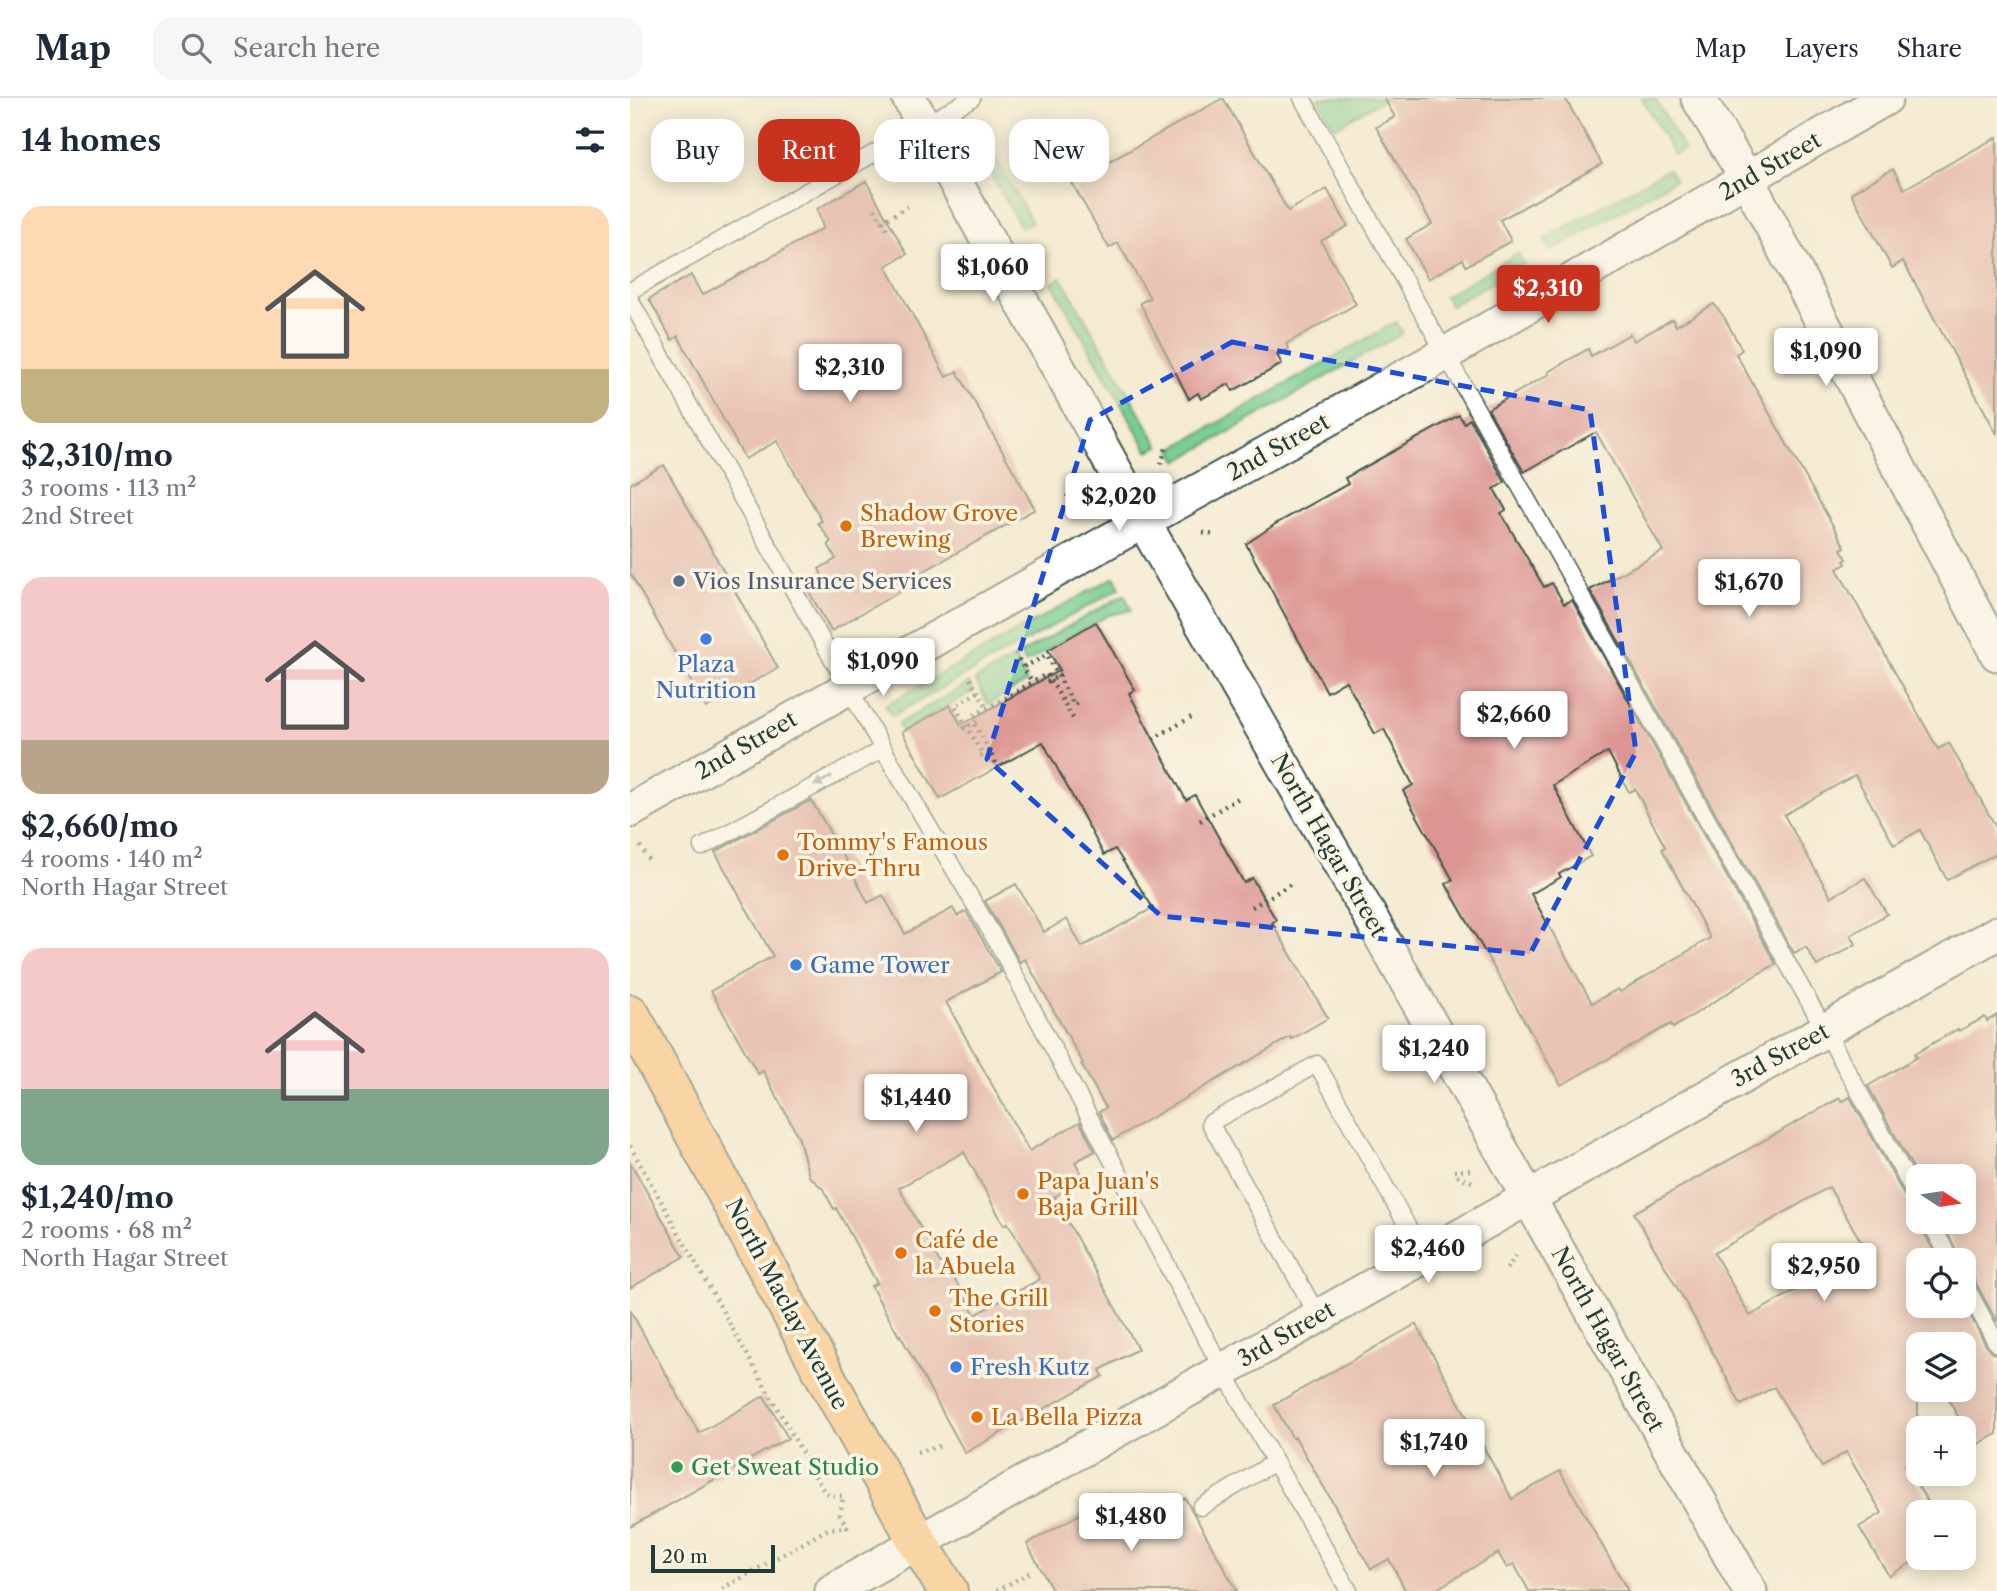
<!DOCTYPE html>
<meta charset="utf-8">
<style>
:root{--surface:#fff;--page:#f6f6f7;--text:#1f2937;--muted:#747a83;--line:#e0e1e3;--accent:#c8321e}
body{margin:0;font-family:"Libre Caslon Text",serif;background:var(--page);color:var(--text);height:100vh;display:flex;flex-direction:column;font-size:26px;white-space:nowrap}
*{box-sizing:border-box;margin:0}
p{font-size:23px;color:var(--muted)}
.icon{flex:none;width:38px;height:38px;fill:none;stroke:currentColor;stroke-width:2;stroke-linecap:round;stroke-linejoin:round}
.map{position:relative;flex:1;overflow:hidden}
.drawer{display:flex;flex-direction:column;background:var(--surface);width:630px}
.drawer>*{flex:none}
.guide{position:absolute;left:21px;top:21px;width:665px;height:63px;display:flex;gap:14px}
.needle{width:46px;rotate:102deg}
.tools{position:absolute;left:1276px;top:1066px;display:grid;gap:14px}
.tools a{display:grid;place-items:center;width:70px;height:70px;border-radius:14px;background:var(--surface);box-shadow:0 4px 18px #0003;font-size:35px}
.scale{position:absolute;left:21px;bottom:18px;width:124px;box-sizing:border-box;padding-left:7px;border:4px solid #1f3d34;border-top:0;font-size:19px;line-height:24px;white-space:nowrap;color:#1f3d34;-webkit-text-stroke:5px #fcf5e5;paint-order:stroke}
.price{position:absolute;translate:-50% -60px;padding:0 16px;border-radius:7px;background:#fff;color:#222;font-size:23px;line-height:46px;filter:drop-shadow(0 2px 4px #0008)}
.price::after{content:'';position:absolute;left:50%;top:42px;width:21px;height:16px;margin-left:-10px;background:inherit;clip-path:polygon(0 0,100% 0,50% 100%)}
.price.active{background:var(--accent);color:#fff}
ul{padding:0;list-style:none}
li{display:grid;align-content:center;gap:14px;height:371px;padding:0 21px}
li span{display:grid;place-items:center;height:217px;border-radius:21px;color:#555}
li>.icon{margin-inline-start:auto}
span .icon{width:126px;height:126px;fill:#fffc;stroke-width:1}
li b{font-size:30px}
h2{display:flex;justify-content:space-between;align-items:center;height:84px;padding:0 21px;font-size:30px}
.tag{padding:0 24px;border-radius:21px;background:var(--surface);box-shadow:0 4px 18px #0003;font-size:24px;line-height:63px}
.tag.active{background:var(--accent);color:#fff}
header{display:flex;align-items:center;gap:42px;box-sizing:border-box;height:98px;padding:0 35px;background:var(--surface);border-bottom:2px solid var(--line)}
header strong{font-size:33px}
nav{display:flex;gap:38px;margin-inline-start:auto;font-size:24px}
.search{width:490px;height:63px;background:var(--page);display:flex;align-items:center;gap:18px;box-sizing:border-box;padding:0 24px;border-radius:21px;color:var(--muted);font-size:26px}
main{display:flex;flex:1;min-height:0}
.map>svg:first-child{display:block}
</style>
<header>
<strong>Map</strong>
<div class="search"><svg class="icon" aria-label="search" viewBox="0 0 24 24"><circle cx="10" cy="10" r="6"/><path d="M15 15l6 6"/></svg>Search here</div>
<nav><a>Map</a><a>Layers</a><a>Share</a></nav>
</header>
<main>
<section class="drawer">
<h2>14 homes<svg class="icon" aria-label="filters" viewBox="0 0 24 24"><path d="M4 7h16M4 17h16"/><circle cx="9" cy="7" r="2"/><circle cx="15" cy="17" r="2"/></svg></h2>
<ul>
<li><span style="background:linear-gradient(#ffd9b3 75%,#c2b280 0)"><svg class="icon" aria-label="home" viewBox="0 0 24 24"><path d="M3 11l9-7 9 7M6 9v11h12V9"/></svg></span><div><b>$2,310/mo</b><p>3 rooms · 113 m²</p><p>2nd Street</p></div></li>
<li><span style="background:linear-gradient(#f6c9c9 75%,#b9a48a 0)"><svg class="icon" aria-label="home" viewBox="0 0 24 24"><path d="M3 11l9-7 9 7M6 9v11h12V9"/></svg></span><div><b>$2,660/mo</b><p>4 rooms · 140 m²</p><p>North Hagar Street</p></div></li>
<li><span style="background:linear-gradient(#f6c9c9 65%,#7fa58c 0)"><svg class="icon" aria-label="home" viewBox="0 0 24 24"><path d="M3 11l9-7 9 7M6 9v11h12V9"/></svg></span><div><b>$1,240/mo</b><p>2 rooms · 68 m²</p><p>North Hagar Street</p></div></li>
</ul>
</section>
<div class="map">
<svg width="1367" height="1493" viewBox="0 0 1367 1493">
<rect width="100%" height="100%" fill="#fcf5e5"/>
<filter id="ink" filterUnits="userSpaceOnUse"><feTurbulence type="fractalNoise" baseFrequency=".0143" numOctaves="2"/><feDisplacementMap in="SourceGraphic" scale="14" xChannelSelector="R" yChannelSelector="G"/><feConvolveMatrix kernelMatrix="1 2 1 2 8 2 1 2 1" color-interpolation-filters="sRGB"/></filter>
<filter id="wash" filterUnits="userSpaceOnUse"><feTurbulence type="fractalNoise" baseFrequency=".00686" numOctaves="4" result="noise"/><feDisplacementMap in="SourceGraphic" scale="28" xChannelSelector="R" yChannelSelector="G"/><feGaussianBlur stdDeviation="1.57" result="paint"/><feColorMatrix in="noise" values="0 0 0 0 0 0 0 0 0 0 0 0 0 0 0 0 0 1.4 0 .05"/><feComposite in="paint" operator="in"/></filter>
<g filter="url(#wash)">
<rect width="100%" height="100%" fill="#f4ebd2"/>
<g fill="#7ace92" stroke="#4c8663" stroke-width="2">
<polygon points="688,0 756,0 704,30"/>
<polygon points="1012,0 1025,0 1054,52 1044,57"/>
<polygon points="342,19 402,124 391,130 332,24"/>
<polygon points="1038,71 1045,82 921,153 914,141"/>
<polygon points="888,155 894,166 821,208 815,198"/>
<polygon points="431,179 529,348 518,353 422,185"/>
<polygon points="766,224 773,235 548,363 542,351"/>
<polygon points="484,479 490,490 262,618 255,607"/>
<polygon points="494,497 502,512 479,517 395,565 390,556"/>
<polygon points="384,560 397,584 358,606 345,582"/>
<polygon points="339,585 343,593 272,634 268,626"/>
</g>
<g id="blocks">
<g fill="#dc9592" fill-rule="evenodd">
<polygon points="593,0 658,113 697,91 718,128 691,143 726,206 656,246 659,251 647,257 652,266 603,293 599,286 571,301 568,295 559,301 510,205 520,200 488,145 479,150 442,85"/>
<polygon points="754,0 935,0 972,66 870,122 881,143 836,168 833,161 798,181 776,141 802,126 746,29 765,19"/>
<polygon points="1367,39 1367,336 1273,163 1262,170 1221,95 1263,71 1274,91"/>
<polygon points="236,83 277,156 256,168 316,279 327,273 405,411 280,481 283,486 201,533 177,490 194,481 189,471 206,461 198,446 201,444 188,425 192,423 147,343 115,361 48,238 42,242 19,201 61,177 72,197 193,130 187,111"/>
<polygon points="1084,206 1094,219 1112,252 1106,256 1215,449 1211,451 1217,461 1214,463 1216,466 1207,471 1308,651 1319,645 1367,731 1367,755 1317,782 1290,732 1264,747 1225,677 1154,717 1201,799 1235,780 1257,816 1221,837 1226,846 1187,868 1176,849 1164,855 960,492 1033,453 966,334 894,374 858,311 919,276 918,274 958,251 961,258 1000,236 1004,243 1043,221 1046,228"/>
<path d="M829,317L834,325L840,321L875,384L864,391L876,412L871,415L914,489L922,485L934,506L942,502L1146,866L1121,880L1043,930L1041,926L931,987L816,786L823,782L773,693L783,687L754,631L745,636L716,583L697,594L616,446L647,425L718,386L715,380ZM978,654L999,694L1005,691L1035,749L1032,751L1080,840L990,894L988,891L962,905L901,796L931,779L929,776L961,758L923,687Z"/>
<polygon points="34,367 148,570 76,610 0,475 0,386"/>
<polygon points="466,524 505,592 499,595 556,702 565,697 614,785 622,780 646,822 642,825 698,920 662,941 660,939 483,1042 469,1014 476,1010 451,966 453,965 395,861 390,864 355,803 386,786 414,834 437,821 452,849 523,810 485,751 474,757 413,644 310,701 272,634 320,607 331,627 430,572 418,552"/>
<path d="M181,702L212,755L238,805L253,797L275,836L323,810L327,818L336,813L371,874L316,904L399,1053L450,1024L465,1053L445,1064L453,1079L431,1091L433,1094L424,1099L508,1251L470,1272L473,1278L335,1355L270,1237L269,1238L241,1188L247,1185L206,1110L204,1111L193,1091L179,1078L168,1038L133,973L128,976L81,893L143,858L85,754ZM334,1054L374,1127L378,1125L410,1181L345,1217L314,1163L310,1165L269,1090Z"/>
<polygon points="1367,917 1367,1224 1343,1180 1339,1176 1334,1175 1334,1162 1331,1162 1312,1124 1334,1124 1334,1078 1288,1079 1238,988 1287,959 1284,956 1328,931 1329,933 1355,919 1357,923"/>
<path d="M1220,999L1279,1106L1283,1110L1288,1111V1124H1290L1291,1129L1309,1162H1288V1208L1334,1206L1358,1251L1362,1255L1367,1256V1336L1345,1348L1313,1292H1334V1246H1288V1359L1275,1367L1304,1414H1288L1289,1460L1259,1478L1229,1429L1252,1415L1216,1354L1192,1369L1144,1289L1111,1307L1065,1221L1004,1115L1210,1000L1212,1004ZM1199,1089L1236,1152L1120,1218L1084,1155Z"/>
<polygon points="0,1064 54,1159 0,1190"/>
<polygon points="0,1212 69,1335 134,1298 158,1340 0,1429"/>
<polygon points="786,1226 882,1401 930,1373 998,1493 899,1493 884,1466 877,1470 868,1455 803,1493 776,1493 759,1461 741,1471 665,1339 663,1341 644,1307"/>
<polygon points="480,1399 499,1432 555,1400 607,1493 423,1493 397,1446"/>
</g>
</g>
</g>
<g filter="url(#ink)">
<use href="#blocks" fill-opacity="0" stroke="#3f574c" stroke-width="2"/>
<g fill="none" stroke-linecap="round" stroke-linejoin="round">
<defs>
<g id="service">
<polyline points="672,0 1195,932 1288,1101"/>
<polyline points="0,193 342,0"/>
<polyline points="0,202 253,651 371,851 568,1226 618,1317 719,1493"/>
<polyline points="72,749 253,651"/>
<polyline points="1300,1124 1321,1162"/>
<polyline points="1334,1185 1367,1246"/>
<polyline points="688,1218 580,1025 687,966 794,1158"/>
<polyline points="571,1409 645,1364"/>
</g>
<g id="minor">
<polyline points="279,0 513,423 725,792 1120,1493"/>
<polyline points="1068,0 1117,81 1367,556"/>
<polyline points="0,713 480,442 817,255 1256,0"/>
<polyline points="202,1493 1367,835"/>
</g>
<polyline id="primary" points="0,916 199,1285 288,1444 318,1493"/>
</defs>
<use href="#service" stroke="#3f574c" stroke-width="19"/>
<use href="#minor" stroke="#3f574c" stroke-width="37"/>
<use href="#primary" stroke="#3f574c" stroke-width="42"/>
<g stroke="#3f574c" stroke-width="4.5" stroke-dasharray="2 5" stroke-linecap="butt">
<polyline points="245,111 259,135"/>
<polyline points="252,124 282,106"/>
<polyline points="531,366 537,347"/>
<polyline points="573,435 586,437"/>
<polyline points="385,555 402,584"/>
<polyline points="394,569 417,557 444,607 448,605"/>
<polyline points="340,581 357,609"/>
<polyline points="348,594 325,608 353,657 349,659"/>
<polyline points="523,641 565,617"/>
<polyline points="366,665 341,619 417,576 444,622"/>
<polyline points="570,723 612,698"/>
<polyline points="10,748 19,762"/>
<polyline points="622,809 661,786"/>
<polyline points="0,1048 192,1390 199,1397 213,1398 210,1417 217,1429 198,1431 88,1493"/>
<polyline points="824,1073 841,1072"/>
<polyline points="827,1078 842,1084"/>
<polyline points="877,1171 886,1157"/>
<polyline points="287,1354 310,1348"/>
<polyline points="367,1493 402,1473"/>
</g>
<use href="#service" stroke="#fff" stroke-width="16"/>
<use href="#minor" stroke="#fff" stroke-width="33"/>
<use href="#primary" stroke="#ffbb71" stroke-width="38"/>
<g stroke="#3f574c" stroke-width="4.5" stroke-dasharray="2 5" stroke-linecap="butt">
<polyline points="417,584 432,576"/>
<polyline points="333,631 349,622"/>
</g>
</g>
<defs><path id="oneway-solid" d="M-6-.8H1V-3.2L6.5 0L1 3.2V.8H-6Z" transform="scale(1.75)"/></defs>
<use fill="#8f9e9a" href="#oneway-solid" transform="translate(193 683) rotate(152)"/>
</g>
<path d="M0 0H1367V1493H0ZM602,244L960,312L1006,654L900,856L531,818L357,661L460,322Z" fill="#f4ebd2" fill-opacity=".55" fill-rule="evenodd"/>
<path fill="none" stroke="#1d4ed8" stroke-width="5" stroke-dasharray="14 9" stroke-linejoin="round" d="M602,244L960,312L1006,654L900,856L531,818L357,661L460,322Z"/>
<g fill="#e8710a" stroke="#fcf5e5" stroke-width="2.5">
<circle cx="216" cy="428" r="7"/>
<circle cx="153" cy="757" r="7"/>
<circle cx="393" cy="1096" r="7"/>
<circle cx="271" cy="1155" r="7"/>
<circle cx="305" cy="1213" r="7"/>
<circle cx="347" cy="1319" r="7"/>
</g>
<circle fill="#5c6f8a" stroke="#fcf5e5" stroke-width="2.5" cx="49" cy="483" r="7"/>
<g fill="#3f7fe0" stroke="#fcf5e5" stroke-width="2.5">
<circle cx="76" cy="541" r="7"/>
<circle cx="166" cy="867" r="7"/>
<circle cx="326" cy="1269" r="7"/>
</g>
<circle fill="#2e9e5b" stroke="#fcf5e5" stroke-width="2.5" cx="47" cy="1369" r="7"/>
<g text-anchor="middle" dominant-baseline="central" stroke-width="7" stroke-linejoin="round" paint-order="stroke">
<g font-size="23" fill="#1f3d34" stroke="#fcf5e5">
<text transform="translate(1140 68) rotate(-30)">2nd Street</text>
<text transform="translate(648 349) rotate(-29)">2nd Street</text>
<text transform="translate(116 647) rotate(-30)">2nd Street</text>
<text transform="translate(699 747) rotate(60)">North Hagar Street</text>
<text transform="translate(1150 957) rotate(-29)">3rd Street</text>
<text transform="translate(157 1206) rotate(62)">North Maclay Avenue</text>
<text transform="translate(656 1236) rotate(-30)">3rd Street</text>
<text transform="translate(978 1241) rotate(61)">North Hagar Street</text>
</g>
<g font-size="23" fill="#c56008" stroke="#fcf5e5" text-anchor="start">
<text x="230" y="415">Shadow Grove<tspan x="230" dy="26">Brewing</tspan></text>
<text x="167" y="744">Tommy's Famous<tspan x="167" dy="26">Drive-Thru</tspan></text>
<text x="407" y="1083">Papa Juan's<tspan x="407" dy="26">Baja Grill</tspan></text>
<text x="285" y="1142">Café de<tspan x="285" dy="26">la Abuela</tspan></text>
<text x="319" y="1200">The Grill<tspan x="319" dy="26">Stories</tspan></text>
<text x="361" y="1319">La Bella Pizza</text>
</g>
<g font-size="23" fill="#4e5e75" stroke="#fcf5e5" text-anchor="start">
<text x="63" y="483">Vios Insurance Services</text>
</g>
<g font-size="23" fill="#366cbe" stroke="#fcf5e5" text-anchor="start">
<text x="76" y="566" text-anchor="middle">Plaza<tspan x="76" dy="26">Nutrition</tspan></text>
<text x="180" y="867">Game Tower</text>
<text x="340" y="1269">Fresh Kutz</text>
</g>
<g font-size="23" fill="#27864d" stroke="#fcf5e5" text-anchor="start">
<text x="61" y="1369">Get Sweat Studio</text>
</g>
</g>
</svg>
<div class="tools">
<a><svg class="needle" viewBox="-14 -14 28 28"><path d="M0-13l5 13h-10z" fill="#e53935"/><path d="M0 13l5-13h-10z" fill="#747a83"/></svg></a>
<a><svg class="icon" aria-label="locate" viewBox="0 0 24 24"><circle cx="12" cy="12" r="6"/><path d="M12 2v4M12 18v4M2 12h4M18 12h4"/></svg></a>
<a><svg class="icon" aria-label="layers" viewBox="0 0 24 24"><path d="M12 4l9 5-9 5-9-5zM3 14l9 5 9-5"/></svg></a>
<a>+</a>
<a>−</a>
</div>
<div class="scale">20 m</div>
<b class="price" style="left:363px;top:206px">$1,060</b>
<b class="price active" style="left:918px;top:227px">$2,310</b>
<b class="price" style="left:1196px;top:290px">$1,090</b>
<b class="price" style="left:220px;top:306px">$2,310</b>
<b class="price" style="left:489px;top:435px">$2,020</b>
<b class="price" style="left:1119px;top:521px">$1,670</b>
<b class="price" style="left:253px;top:600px">$1,090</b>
<b class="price" style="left:884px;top:653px">$2,660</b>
<b class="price" style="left:804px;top:987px">$1,240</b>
<b class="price" style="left:286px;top:1036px">$1,440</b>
<b class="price" style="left:798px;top:1187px">$2,460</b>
<b class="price" style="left:1194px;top:1205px">$2,950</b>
<b class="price" style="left:804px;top:1381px">$1,740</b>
<b class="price" style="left:501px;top:1455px">$1,480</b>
<div class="guide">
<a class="tag">Buy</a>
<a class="tag active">Rent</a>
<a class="tag">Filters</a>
<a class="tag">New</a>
</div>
</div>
</main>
